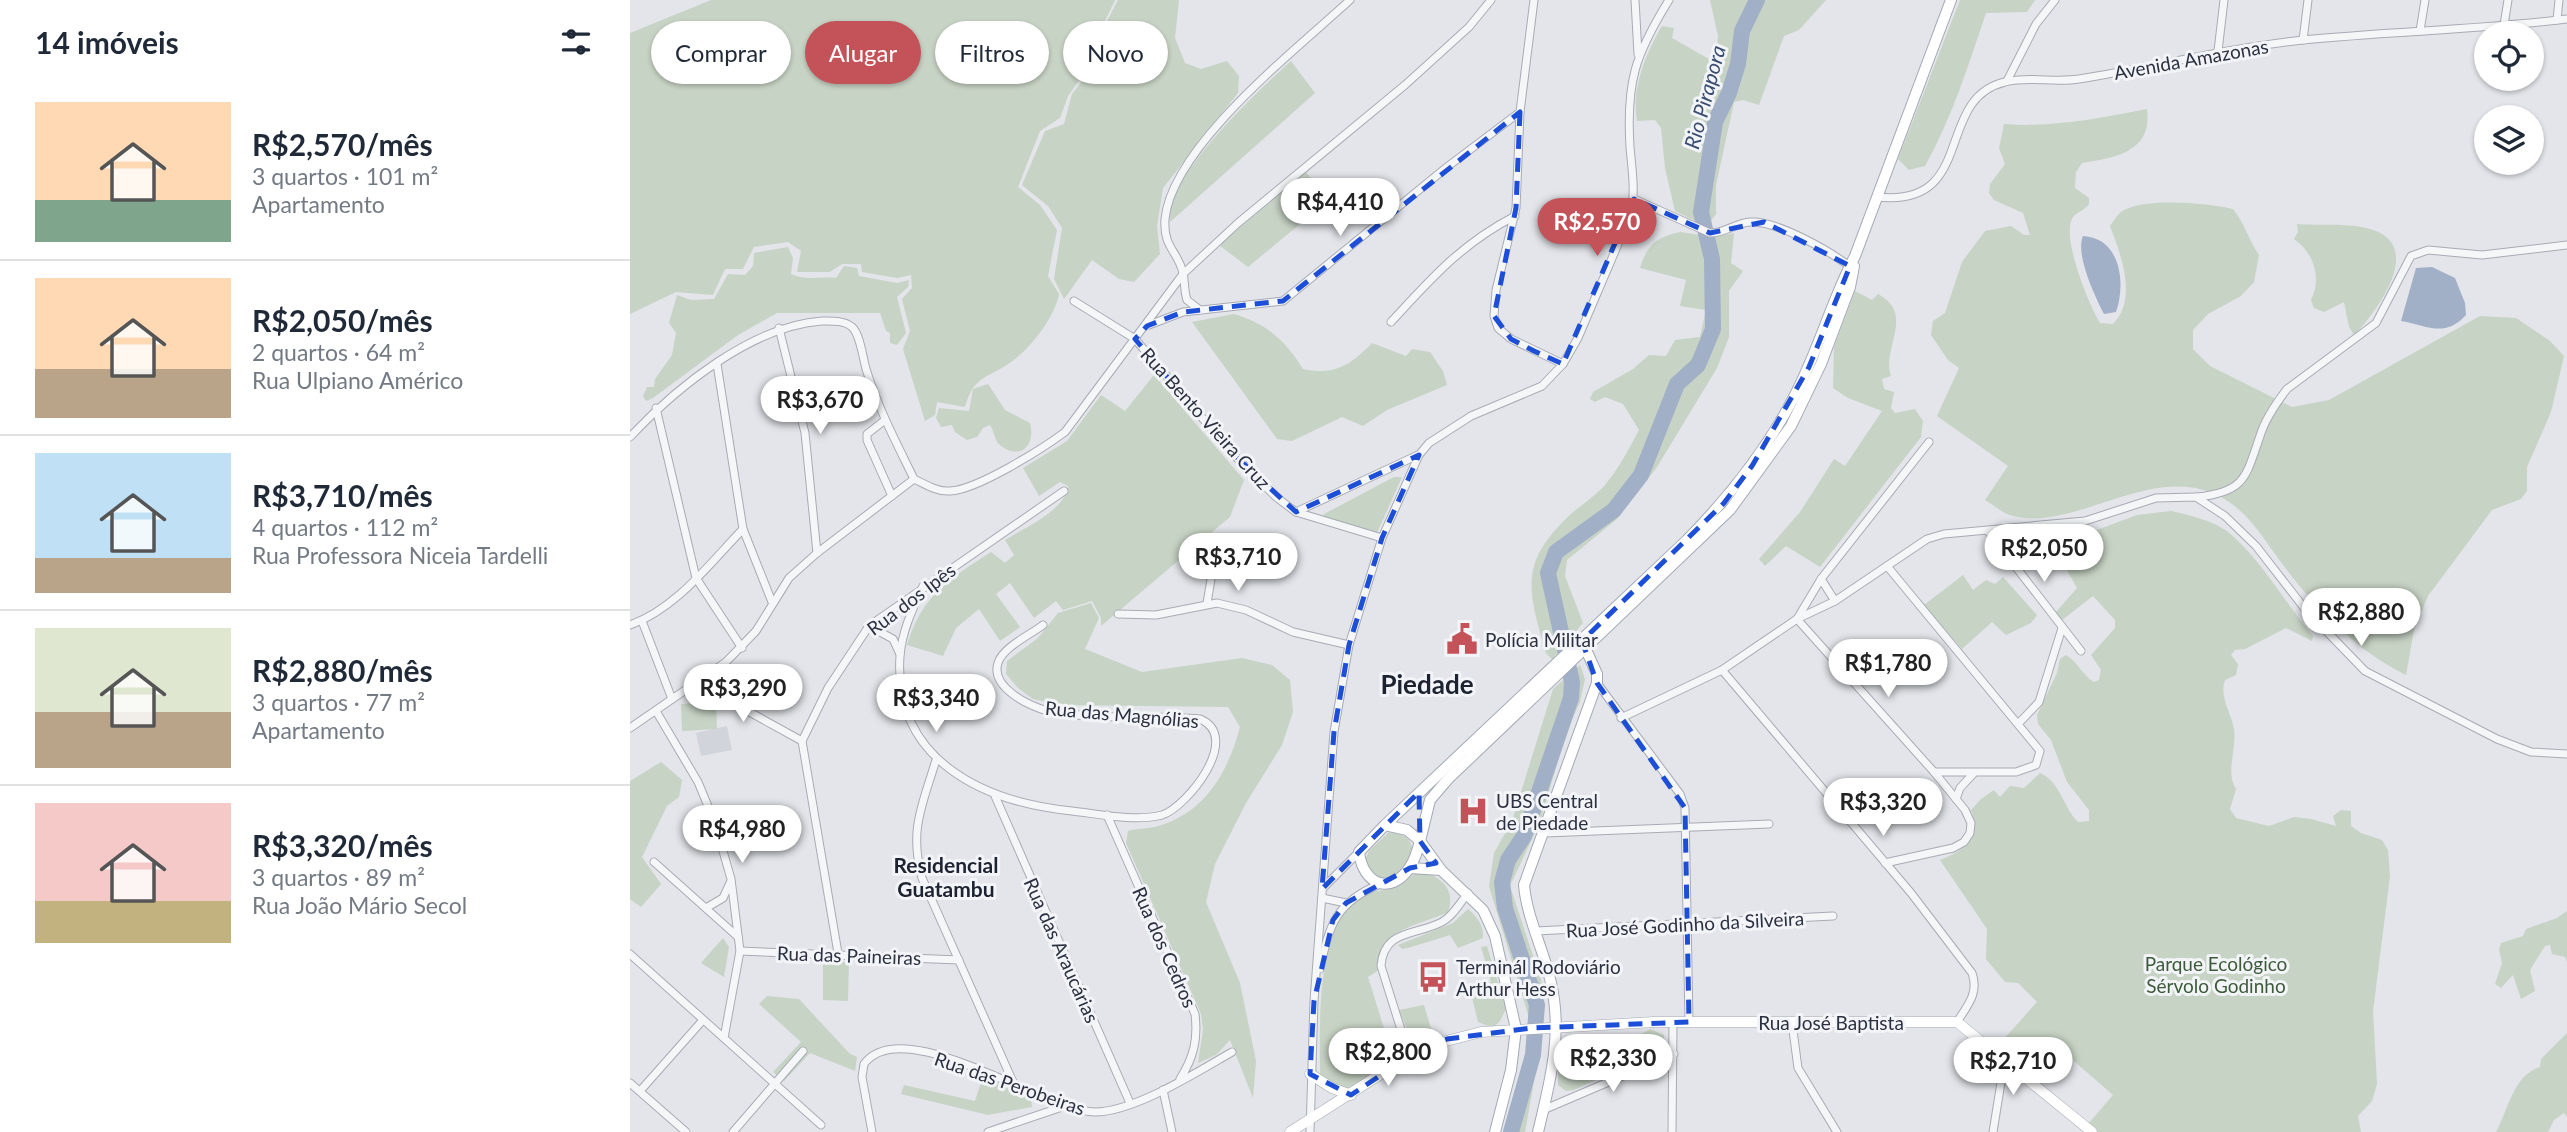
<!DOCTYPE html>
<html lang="pt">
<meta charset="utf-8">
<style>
:root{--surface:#fff;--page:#f2f2f3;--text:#1f2937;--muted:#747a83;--line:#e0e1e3;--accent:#c45259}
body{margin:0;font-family:Lato,sans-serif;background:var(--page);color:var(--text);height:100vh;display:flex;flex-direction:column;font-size:26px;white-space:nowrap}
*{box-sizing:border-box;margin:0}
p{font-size:23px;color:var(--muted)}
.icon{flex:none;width:38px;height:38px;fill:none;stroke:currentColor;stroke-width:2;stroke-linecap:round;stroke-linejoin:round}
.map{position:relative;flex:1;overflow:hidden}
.details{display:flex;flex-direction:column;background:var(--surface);width:630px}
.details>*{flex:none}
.hud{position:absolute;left:21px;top:21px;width:665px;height:63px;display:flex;gap:14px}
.tools{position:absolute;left:1844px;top:21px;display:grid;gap:14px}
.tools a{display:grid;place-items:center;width:70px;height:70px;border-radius:50%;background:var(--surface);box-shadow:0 2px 5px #0004;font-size:35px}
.price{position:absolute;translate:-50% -60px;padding:0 16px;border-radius:24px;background:#fff;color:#222;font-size:23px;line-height:46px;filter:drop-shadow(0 2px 4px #0008)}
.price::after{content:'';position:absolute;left:50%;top:42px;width:21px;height:16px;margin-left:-10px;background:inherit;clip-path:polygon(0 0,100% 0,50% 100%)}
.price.current{background:var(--accent);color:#fff}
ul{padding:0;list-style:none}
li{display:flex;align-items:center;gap:21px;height:175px;padding:0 35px}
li+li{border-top:2px solid var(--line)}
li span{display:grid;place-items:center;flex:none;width:196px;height:140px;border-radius:0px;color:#555}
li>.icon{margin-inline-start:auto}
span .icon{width:84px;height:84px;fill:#fffc;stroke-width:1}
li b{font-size:30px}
h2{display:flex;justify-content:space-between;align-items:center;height:84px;padding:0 35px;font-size:30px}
.tag{padding:0 24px;border-radius:32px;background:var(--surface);box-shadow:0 2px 5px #0004;font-size:24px;line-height:63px}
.tag.current{background:var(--accent);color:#fff}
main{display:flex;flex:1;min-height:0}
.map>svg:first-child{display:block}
</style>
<main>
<section class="details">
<h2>14 imóveis<svg class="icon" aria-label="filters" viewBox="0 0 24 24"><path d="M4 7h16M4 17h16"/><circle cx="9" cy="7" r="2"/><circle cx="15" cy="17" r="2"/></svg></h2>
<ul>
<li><span style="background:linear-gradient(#ffd9b3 70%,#7fa58c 0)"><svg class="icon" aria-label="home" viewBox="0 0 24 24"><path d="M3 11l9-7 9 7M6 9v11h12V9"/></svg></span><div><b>R$2,570/mês</b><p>3 quartos · 101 m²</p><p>Apartamento</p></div></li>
<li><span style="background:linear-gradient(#ffd9b3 65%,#b9a48a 0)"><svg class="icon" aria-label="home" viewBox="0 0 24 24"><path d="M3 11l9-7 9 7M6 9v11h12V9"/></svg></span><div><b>R$2,050/mês</b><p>2 quartos · 64 m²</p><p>Rua Ulpiano Américo</p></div></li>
<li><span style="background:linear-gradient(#bfe0f5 75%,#b9a48a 0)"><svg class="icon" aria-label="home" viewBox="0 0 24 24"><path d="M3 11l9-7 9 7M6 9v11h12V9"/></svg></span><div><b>R$3,710/mês</b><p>4 quartos · 112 m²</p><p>Rua Professora Niceia Tardelli</p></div></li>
<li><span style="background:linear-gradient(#dfe7d0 60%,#b9a48a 0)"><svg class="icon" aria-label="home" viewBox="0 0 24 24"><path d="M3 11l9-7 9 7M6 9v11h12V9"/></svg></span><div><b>R$2,880/mês</b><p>3 quartos · 77 m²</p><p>Apartamento</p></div></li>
<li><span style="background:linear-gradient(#f6c9c9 70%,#c2b280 0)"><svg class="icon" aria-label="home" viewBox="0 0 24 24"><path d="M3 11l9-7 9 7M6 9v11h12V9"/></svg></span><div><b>R$3,320/mês</b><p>3 quartos · 89 m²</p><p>Rua João Mário Secol</p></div></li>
</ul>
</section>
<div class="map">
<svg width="1937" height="1132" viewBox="0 0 1937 1132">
<rect width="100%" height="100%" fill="#e3e5ea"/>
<polygon fill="#d1d4db" points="97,726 102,750 71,756 66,733"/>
<g fill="#c7d3c4">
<path d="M81,0H485L473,25V47L438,96L430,118L410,131L388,187L410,205L427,230L418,276L429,294C425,317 400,349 381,362C357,379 344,375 335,407L307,402L305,415L295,421L273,349L280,331L272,299L282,288L281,275L267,278L232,272L231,264H212L200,272H167L171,251L158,242L124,247L113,269H95L83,295L46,292L0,314V33Z"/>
<polygon points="488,0 549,0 545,38 555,63 571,69 597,61 609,76 608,93 533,188 527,226 530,254 504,282 489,279 462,260 434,299 424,279 432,228 418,206 392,185 415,131 434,124 442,94 478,48 477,21"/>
<path d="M1080,0H1196L1169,30L1154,36L1129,105L1113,100L1104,102L1086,185V214L1080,222L1071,224L1045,211L1035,168L1031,128L1025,120L1007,121C1001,89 1016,53 1032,26L1044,28L1042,38L1079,59L1087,52L1088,36Z"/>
<path d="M1330,0H1405L1397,12L1356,13C1338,66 1322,118 1295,166L1279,170L1268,159Z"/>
<path d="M661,61L685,93L540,222C532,179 630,89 661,61Z"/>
<path d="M1517,109C1523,152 1485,158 1452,163L1446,172L1445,188L1459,198V204C1455,210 1447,212 1443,217C1430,235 1459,305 1470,323L1483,324C1508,299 1491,255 1480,226C1483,222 1487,215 1491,212C1513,197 1577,203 1603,209C1615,224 1618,239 1629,255L1624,282L1611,296L1578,314L1563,330V349L1580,366L1662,407L1699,400L1850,316L1886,318L1920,341L1934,356L1921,412L1897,467V491L1891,499L1862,510L1798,596L1784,630L1776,675C1726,650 1688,611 1654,566C1632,538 1617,506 1580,492C1515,468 1443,531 1383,516C1373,514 1364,505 1355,500L1378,466L1307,416L1329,368L1318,360L1301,335L1303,321L1315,313L1332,262L1355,231L1381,226L1394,235H1400L1393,213L1364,200L1359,193L1360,184L1375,164L1369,148L1374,124C1422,128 1470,118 1517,109Z"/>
<polygon points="676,172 698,201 618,267 589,245"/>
<path d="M1667,224C1690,226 1721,222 1743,230C1795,247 1746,313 1724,335L1719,327L1714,302L1694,312L1684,308L1681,300C1692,278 1684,253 1664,239L1668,232Z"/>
<path d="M1050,232L1083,237L1104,233L1101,263L1113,271L1099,291V337L1087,368L1027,467L987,519L937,560L935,576L953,623L922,659L916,653C897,588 889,562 942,513C953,504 966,495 975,485C989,468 999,449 1009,430L993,404L975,397L965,402L960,399L963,392L1003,369L1019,355L1036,356L1045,340L1070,337L1076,310L1050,306L1056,280L1010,268C1018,244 1025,238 1050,232Z"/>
<path d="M158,247L163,258L161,274C176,281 190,276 206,278L214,266L227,268L229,276L267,283L279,280L278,287L267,297L276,333L267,345L260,343V333L256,331L250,313H147L108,335L23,398L16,401L13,396L17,387H24L25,379L42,355L46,333L39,323L47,295L61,300L84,299L98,274L115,275L123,266L124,253Z"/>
<path d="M1225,291L1242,300L1248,294C1286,314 1251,348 1261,376L1252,379L1254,389L1264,392L1261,408L1265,413L1285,409L1293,421L1291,437L1190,567L1156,546L1135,566L1129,559L1170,512L1204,459L1215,466L1252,411L1218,398L1203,388L1204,347Z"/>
<path d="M604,314C637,324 655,340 673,369C704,376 721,365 742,343L776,356L782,349L800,352L813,371L817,385L757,410L733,426L712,417L662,441L647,439L562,322Z"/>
<path d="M524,375L614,480L600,517L471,626V618L462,601L433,610L426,601L404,618L380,583L366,594L390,627L370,641L349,609L326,628L313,656L277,645C292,595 319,579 361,552L375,563L384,555L375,540C394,528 436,510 438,486L430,482L409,496L393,468L437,441L471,395L495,411Z"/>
<path d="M358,384L375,410L400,423C406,446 390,460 371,446C364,441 365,432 360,425L353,428L347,437L337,440L325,432L322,425L311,427L306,418L309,408L339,411L343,389Z"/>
<polygon points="764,477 772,477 747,533 693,519 694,514"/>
<path d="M1541,511C1558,515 1577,519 1592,528C1624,548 1657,606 1683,636L1682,641L1656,628L1615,649L1605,650L1601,655L1608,664L1606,675L1595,680C1589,697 1601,712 1604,729C1607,749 1595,772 1606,789L1600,809L1606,818L1639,826L1664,817L1681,819L1706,826L1703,816L1711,810L1721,811V826L1731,833L1752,840L1758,850L1760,876L1743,1011L1747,1084L1742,1101L1728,1116L1731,1132H1467L1458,1124L1483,1095L1422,1042L1395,1072L1365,1049L1407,1002L1388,983L1375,982L1356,959L1357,929L1310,860C1333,851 1353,838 1341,810L1351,799L1364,790L1370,797L1380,786L1394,788L1410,773C1430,781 1433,807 1448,822L1459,821V810L1437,782L1421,740L1408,724L1407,715L1427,673L1430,659L1436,655C1449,663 1452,675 1464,682L1469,680L1471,670L1461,655L1485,628V620L1463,596L1432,620L1428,619L1425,613L1447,588L1430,558L1425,568L1397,567L1393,575L1382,560L1395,553L1404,558L1414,552L1419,539L1433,534H1456L1507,515Z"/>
<polygon points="1333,575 1343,590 1356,580 1365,584 1373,577 1407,615 1401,623 1376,635 1362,622 1332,649 1294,605"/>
<path d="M461,603L469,618L455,649L512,672L612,658L642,665L660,680L663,712L652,745L616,803L585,864L576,902L610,983L626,1061L623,1098L600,1040L586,1055L568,1063L573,1030L571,1014L496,843L498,831C508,828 516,829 525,827C575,814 598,772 610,727L598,707L431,705L403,699L388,688L376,674L377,661L408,638L428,613Z"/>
<polygon points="950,665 955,679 950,702 938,727 910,822 880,886 914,989 914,998 900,1021 859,886 864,853 882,821 923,689"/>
<polygon points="86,702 87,729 52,731 51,704"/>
<polygon points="31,762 52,780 49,797 37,806 12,857 31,884 11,907 0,899 0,781"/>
<path d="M760,831C773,833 781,838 783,851C780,864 757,890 743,876C739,872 737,865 735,860L739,851Z"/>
<path d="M792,871C812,878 826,889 818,912C788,926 744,930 749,970L738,977L757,1038H765L767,1051L765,1062L715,1090L690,1078C690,1030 684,921 733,895C744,890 759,891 770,885C779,880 780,874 792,871Z"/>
<path d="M838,909C847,917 854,925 853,938L828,948L820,935L778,948L772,949L768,945L823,923Z"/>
<polygon points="1937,911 1937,962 1935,957 1922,954 1920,945 1915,946 1900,970 1905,991 1891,999 1883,975 1871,988 1865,984 1872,963 1869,950 1871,943 1893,936 1896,929 1927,918"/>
<polygon points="93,938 99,947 94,977 71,963"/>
<polygon points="857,946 876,1009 870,1021 863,1028 848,1022 840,989 861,982 851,947"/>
<polygon points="193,961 219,962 218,1001 193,1000"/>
<polygon points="137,996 169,999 220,1054 227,1057 225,1071 180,1053 154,1081 143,1072 171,1042 129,1004"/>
<polygon points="794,1005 803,1035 788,1039 778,1031 769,1010"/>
<polygon points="1020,1029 1034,1035 1034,1042 1027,1051 944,1090 936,1091 928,1085 928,1063 939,1073 962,1065"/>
<path d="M1937,1033V1117L1934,1113L1924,1120L1918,1132H1866C1878,1111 1883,1075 1910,1067L1911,1059Z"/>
<polygon points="911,1042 895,1132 876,1132 899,1044"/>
<polygon points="353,1076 401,1098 402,1107 358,1115 271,1094 274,1085 345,1101"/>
</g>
<g fill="#a1b0c7">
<path d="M1453,236C1491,238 1496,284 1486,312L1474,314C1465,297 1445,254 1453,236Z"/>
<path d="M1802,267L1825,278L1835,303L1836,315C1815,338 1798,326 1771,321L1786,268Z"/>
</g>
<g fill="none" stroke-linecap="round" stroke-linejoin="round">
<polyline stroke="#a1b0c7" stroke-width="16" points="881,1132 903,1055 907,1005 875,908 872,882 878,860 894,836 941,698 942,682 918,573 926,552 984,510 1011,475 1047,384 1068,365 1083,329 1082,259 1071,212 1085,122 1099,93 1108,64 1112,31 1127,0"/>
<defs>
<g id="street">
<polyline points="904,0 890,112 886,208 866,290 864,316 868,328 881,339 933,364"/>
<polyline points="1005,0 1008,54"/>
<polyline points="1927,20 1929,0"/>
<polyline points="1874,25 1878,0"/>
<polyline points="1790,31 1795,0"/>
<polyline points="1673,40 1678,0"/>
<polyline points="1588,51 1594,0"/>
<polyline points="1377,81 1406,24 1425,0"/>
<path d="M1247,197C1348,208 1303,99 1375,82C1398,76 1425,83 1449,79C1524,67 1597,48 1673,40C1761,31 1849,30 1937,19"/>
<path d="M1004,199L1080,233C1096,233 1105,223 1120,222C1146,220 1202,252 1223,269"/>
<polyline points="444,301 505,339 603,454 646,497 666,512 752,538"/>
<path d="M570,310L557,300C554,291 555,282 553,273C548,251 533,248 535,219C542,146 668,48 720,0"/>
<path d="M761,322C802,278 831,244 885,216"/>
<polyline points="519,325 553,312 653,301 817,167 890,112"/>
<polyline points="149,328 175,433 187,553"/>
<polyline points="87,364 113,529 142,602"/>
<polyline points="26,408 66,578 112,648"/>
<polyline points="255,420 237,434 237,440 262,496"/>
<path d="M0,437C47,387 122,326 192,321C201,321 214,320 222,327C231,335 233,361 237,372C249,410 267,444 284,479"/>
<path d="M1567,497C1616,492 1616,476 1630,436C1635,419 1647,402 1657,389L1746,323L1781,256L1798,250L1852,255L1937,245"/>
<polyline points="666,512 788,455"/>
<polyline points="1358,531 1451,651"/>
<polyline points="1257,566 1410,751 1406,765 1386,772 1304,772"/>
<polyline points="1191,579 1205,601"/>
<path d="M293,586C283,608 272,631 270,656C263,760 353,802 442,811C469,814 505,822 532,815C557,807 613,737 570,719C523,715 461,720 418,711C400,707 360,687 368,663C373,647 400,635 413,625"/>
<polyline points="577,603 584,562"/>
<polyline points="488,614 526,615 587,603 616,610 663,632 719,645"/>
<polyline points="12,621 42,699"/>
<path d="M0,625C46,609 80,563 113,529"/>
<polyline points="239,626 263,639 270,654"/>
<path d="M1092,670L1281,893L1342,973C1349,993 1338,1005 1327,1022"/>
<polyline points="67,683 172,741"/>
<polyline points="967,683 1050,794 1055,808 1059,1022"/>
<polyline points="26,711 68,782 85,823 101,879 110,951 94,1038"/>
<polyline points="991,718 1092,670 1167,619 1205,601 1297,539 1314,534 1455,521 1526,498 1566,497 1595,516 1626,546 1675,609 1735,671 1867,739 1901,752 1937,754"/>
<polyline points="1389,723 1409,702 1432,628"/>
<path d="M0,728L96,662L126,631L159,578L187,553L284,479C295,484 307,492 320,491C347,490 412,449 435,432L553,274L608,223L775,85L839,27L861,0"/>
<path d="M306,760C292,806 279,830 292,878L383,1082"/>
<polyline points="365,796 500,1103"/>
<polyline points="1326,799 1330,788 1343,774"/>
<path d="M477,815L565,1014C568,1039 564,1057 550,1079"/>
<polyline points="915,833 1139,824"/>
<polyline points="24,862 108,937"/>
<polyline points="1255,863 1323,848 1334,842 1340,833 1341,823 1335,810 1304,772 1167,619 1191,579 1299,442"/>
<polyline points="693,888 729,852"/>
<polyline points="692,898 716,903"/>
<polyline points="76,908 93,898 100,883"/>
<polyline points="906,931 1203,916"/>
<polyline points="110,951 329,960"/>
<polyline points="208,953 172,741 198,688 239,626 434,491"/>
<polyline points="0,954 191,1125"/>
<path d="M690,969C699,925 706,902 750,884"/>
<polyline points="1162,1023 1168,1068 1207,1132"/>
<path d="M779,1055L751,966C754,929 785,936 812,922C823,916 830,903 838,893"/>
<polyline points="0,1083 56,1132"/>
<polyline points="533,1090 542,1132"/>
<polyline points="10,1091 73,1020"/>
<polyline points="913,1110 1044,1054"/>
<polyline points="103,1132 173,1051"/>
<path d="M242,1132L232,1077L234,1064C273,1011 416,1112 465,1112C504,1112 567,1072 602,1052"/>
<polyline points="358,1132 435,1106"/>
<path d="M680,1132L684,1001L704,732L719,645L752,538L789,455L799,443L841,416L912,386L933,364L948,338L1000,216C1006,192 1002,171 1000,147C996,82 1005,55 1039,0"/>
<polyline points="1042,1132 1043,1022"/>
<polyline points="1363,1132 1375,1058"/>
</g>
<g id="secondary">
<polyline points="680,1074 702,1088 721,1095"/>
<polyline points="660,1132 793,1047 851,1032 1024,1022 1327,1022 1462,1132"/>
</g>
<g id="primary">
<path d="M755,825L777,830L790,841C788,849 785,859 780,867C761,896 733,885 729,852L755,825L1057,540C1107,489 1151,432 1179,365C1195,329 1206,292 1225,256L1321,0"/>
<polyline points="780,868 811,870"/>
<polyline points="865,1132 881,1070 886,1029 865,936 853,910 811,870 790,841 800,800 818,779 1100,510 1161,426 1191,364 1220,287 1224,266"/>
<path d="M908,1132C920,1082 933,1034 921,983C914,950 897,919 894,885L967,683V674L953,643"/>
</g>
</defs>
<use href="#street" stroke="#a8abb4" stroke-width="9"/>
<use href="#secondary" stroke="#a8abb4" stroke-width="11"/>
<use href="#primary" stroke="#a3a8b5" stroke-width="12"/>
<use href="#street" stroke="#f5f6f8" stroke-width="7"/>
<use href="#secondary" stroke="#fff" stroke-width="10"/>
<use href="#primary" stroke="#fff" stroke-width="10"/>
</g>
<path fill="none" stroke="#1d4ed8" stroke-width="5" stroke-dasharray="14 9" stroke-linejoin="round" d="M890,112L886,208L864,316L881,339L904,351L933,364L1004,199L1080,233L1134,222L1220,266L1179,367L1122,466L1094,503L952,641L967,683L1055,808L1059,1022L901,1028L817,1039L793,1047L721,1095L680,1074L684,1001L703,920L716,903L780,868L806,863L790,841L789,792L692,889L704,732L719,645L752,538L789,455L666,512L603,454L505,339L517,326L553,312L653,301Z"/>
<defs>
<symbol id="civic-bare" viewBox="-9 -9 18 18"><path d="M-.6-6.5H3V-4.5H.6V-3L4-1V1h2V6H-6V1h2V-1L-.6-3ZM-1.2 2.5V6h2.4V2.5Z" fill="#c45259" stroke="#f2f4f7" stroke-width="2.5" paint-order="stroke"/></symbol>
<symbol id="hospital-bare" viewBox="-9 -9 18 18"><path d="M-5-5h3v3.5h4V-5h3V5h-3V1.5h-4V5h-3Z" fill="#c45259" stroke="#f2f4f7" stroke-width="2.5" paint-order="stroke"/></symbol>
<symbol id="bus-bare" viewBox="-9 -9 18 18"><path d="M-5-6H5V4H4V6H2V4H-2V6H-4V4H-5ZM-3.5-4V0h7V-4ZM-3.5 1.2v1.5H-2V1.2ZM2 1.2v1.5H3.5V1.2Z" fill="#c45259" stroke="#f2f4f7" stroke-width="2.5" paint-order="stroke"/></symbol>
</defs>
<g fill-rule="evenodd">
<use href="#civic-bare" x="810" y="617" width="44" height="44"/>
<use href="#hospital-bare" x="821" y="789" width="44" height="44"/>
<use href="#bus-bare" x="781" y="955" width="44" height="44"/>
</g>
<g text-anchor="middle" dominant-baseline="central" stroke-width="6" stroke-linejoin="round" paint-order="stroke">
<g font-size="19" fill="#2c3141" stroke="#f2f4f7">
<text transform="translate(1561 59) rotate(-10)">Avenida Amazonas</text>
<text transform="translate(576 418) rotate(48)">Rua Bento Vieira Cruz</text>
<text transform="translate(281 599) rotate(-37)">Rua dos Ipês</text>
<text transform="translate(492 714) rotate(5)">Rua das Magnólias</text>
<text transform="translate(1055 924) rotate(-3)">Rua José Godinho da Silveira</text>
<text transform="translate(535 947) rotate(66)">Rua dos Cedros</text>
<text transform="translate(432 950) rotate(66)">Rua das Araucárias</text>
<text transform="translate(219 955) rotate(2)">Rua das Paineiras</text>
<text x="1201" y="1022">Rua José Baptista</text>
<text transform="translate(380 1083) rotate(19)">Rua das Perobeiras</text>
</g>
<g font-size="19" fill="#2c3141" stroke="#f2f4f7" text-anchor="start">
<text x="855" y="639">Polícia Militar</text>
<text x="866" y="800">UBS Central<tspan x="866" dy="22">de Piedade</tspan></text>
<text x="826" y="966">Terminál Rodoviário<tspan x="826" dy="22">Arthur Hess</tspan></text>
</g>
<g font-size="19" fill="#3d5b3a" stroke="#f2f4f7">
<text x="1586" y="963">Parque Ecológico<tspan x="1586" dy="22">Sérvolo Godinho</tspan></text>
</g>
<g font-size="21" font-style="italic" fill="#394d72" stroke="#f2f4f7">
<text transform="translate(1074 97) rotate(-75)">Rio Pirapora</text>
</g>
<g font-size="21" font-weight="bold" fill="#1e2332" stroke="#f2f4f7">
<text x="316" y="864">Residencial<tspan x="316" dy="24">Guatambu</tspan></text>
</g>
<g font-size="26" font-weight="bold" fill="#1e2332" stroke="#f2f4f7">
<text x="797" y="684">Piedade</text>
</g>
</g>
</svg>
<div class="tools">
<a><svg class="icon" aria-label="locate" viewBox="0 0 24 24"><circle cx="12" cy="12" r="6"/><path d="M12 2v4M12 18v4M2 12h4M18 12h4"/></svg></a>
<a><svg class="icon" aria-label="layers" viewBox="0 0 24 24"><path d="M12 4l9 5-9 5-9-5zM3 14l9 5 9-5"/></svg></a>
</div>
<b class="price" style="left:710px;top:238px">R$4,410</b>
<b class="price current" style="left:967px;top:258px">R$2,570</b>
<b class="price" style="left:190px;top:436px">R$3,670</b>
<b class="price" style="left:1414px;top:584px">R$2,050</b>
<b class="price" style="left:608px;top:593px">R$3,710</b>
<b class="price" style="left:1731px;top:648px">R$2,880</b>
<b class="price" style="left:1258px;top:699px">R$1,780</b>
<b class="price" style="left:113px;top:724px">R$3,290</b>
<b class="price" style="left:306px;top:734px">R$3,340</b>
<b class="price" style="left:1253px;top:838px">R$3,320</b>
<b class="price" style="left:112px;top:865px">R$4,980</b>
<b class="price" style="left:758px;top:1088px">R$2,800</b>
<b class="price" style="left:983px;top:1094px">R$2,330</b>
<b class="price" style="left:1383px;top:1097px">R$2,710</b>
<div class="hud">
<a class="tag">Comprar</a>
<a class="tag current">Alugar</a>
<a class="tag">Filtros</a>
<a class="tag">Novo</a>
</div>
</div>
</main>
